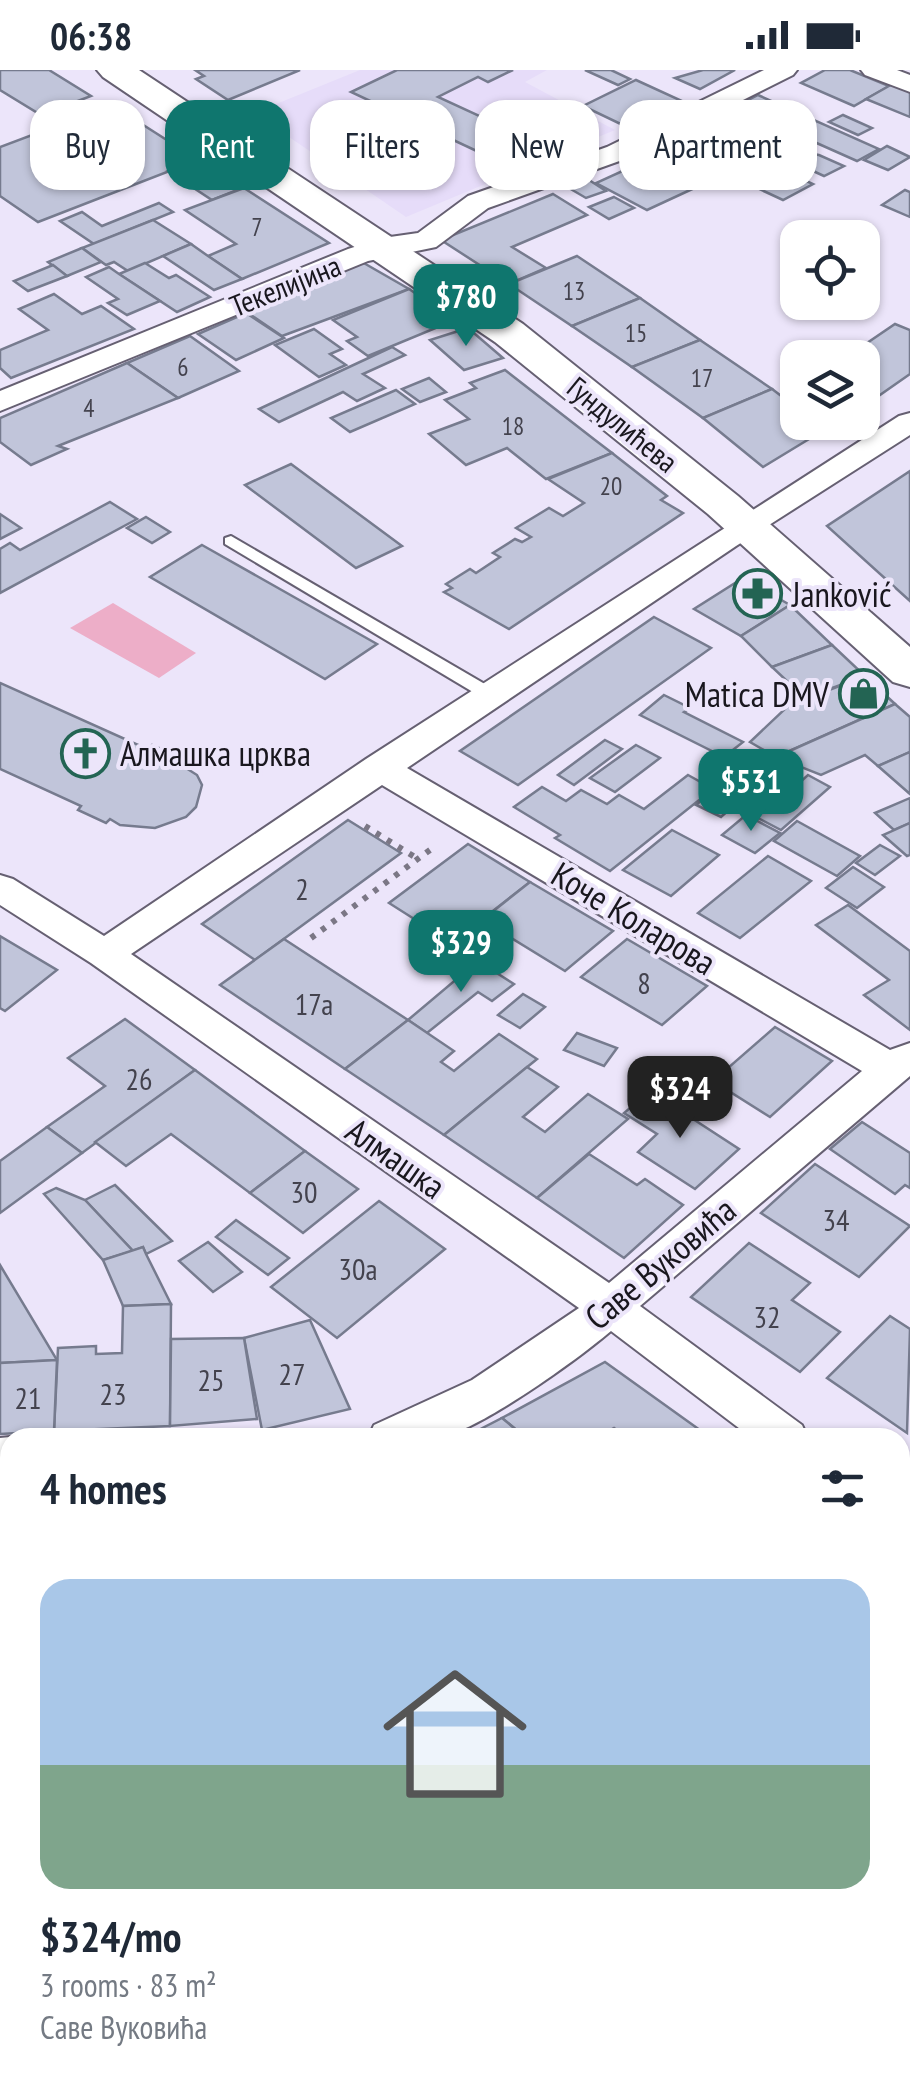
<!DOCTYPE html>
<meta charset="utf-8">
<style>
:root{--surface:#fff;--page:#f6f6f7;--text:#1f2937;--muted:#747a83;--line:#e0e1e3;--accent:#0f766e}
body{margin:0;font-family:"PT Sans Narrow",sans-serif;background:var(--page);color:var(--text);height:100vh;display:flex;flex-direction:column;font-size:38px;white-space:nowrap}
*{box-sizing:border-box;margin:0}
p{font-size:32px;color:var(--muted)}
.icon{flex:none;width:55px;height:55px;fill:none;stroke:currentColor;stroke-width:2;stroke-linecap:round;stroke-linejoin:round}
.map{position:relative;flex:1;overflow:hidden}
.details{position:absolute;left:0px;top:1358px;width:910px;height:672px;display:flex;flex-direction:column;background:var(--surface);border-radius:30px 30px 0 0;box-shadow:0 2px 8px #0004}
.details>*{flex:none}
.hud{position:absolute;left:30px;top:30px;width:850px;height:90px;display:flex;gap:20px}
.buttons{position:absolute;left:780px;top:150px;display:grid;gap:20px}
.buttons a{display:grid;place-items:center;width:100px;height:100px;border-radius:20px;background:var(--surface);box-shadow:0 2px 8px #0004;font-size:50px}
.price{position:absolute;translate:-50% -85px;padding:0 22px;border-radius:20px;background:var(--accent);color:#fff;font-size:32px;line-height:65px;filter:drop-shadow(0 2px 5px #0008)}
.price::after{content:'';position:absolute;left:50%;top:60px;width:30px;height:22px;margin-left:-15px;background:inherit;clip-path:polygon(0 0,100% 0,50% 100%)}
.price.on{background:#222;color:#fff}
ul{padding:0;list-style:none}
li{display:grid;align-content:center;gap:20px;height:530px;padding:0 40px}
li+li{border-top:2px solid var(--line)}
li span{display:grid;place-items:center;height:310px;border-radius:30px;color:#555}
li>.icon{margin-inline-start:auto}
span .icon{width:180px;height:180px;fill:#fffc;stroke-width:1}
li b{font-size:42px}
h2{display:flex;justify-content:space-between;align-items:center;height:120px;padding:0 40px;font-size:42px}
.pill{padding:0 35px;border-radius:30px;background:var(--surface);box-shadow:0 2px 8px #0004;font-size:35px;line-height:90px}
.pill.on{background:var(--accent);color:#fff}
.status{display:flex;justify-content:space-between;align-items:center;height:70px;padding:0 50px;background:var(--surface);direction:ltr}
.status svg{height:28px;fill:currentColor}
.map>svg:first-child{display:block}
</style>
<div class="status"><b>06:38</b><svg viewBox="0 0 49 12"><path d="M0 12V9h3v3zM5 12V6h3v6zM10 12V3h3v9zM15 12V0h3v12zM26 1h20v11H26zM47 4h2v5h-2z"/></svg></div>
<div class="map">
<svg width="910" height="2029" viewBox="0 0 910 2029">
<rect width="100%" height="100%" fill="#ece5fa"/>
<polygon fill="#e6dcf9" points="360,0 547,0 525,12 615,60 406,147 254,43"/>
<polygon fill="#edaec8" points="113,533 196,583 159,608 70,558"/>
<g fill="#c1c5da" stroke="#767b8e" stroke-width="2.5" fill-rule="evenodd">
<polygon points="0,0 49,0 91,26 41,45 0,20"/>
<polygon points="195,0 300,0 228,30 196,9 204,6"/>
<polygon points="397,0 513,0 488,12 478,7 438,27 540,74 509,90 489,80 483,84 351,22"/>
<polygon points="585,0 611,0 630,9 618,15"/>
<polygon points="703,0 735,0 700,19 675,8"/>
<polygon points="825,0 850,0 889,16 854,36 801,13"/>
<polygon points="636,10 682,31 629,58 583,36"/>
<polygon points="896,12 910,17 910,47 866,29"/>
<polygon points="758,25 879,79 857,91 765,50 741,62 712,49"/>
<path d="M112,35L198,90L38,152L0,126V77ZM74,71L117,99L86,111L44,83Z"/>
<polygon points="843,45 872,58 858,65 829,52"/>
<polygon points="712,49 741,62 723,72 736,78 718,87 704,81 699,84 670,70"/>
<polygon points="752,57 798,78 786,84 741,62"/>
<polygon points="887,76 910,87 888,100 864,90"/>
<polygon points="662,83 705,105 693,110 701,115 647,140 596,113"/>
<polygon points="807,83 819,85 844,96 824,106 791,91"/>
<polygon points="207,86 250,115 212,130 168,101"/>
<polygon points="721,95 749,110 735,116 706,102"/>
<polygon points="785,101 813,114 783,130 755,117"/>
<polygon points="589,110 606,121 586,128 569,118"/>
<polygon points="244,118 329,173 242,209 208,186 236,174 185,140"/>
<polygon points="905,120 910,122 910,147 882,135"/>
<polygon points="553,124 587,145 512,177 546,198 509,214 441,170"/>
<polygon points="614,127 634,138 609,149 589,137"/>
<polygon points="159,133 173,142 94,174 60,151 82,142 102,156"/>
<polygon points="153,150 191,174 128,201 114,192 106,195 82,178"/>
<polygon points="191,174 208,186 242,209 214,220 163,186"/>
<polygon points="82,178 101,192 67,206 48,192"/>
<polygon points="577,186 640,228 572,256 509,214"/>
<polygon points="362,192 409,219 282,266 248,243"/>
<polygon points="145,193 169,208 176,205 210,227 177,242 119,204"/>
<polygon points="53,195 67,206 28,221 14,211"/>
<polygon points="109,197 119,204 160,231 127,245 108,233 118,229 86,207"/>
<polygon points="409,219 455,250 368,286 347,271 357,267 333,250"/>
<polygon points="54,224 82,244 101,236 134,259 11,308 0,298 0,280 48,260 19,239"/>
<polygon points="640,228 700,270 632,297 572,256"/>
<polygon points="246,243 284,268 236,290 198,264"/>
<polygon points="895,254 910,260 910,304 867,334 862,332 862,288 845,288"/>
<polygon points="468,258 503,288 464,300 430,270"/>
<polygon points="314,259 342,279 330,284 346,295 319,307 275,275"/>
<polygon points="190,266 239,301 178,328 127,293"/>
<polygon points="700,270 772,319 703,348 632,297"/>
<polygon points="392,277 405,285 363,304 385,318 357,331 343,322 279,352 259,339"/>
<polygon points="127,293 178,328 58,376 67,379 31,395 0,372 0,348"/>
<polygon points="505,300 595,370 612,383 546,409 507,378 466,395 429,364 469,349 445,330 476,318 470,313"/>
<polygon points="429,308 446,322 420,332 402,319"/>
<polygon points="798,316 798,352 837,352 763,397 703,348 772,319 780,325"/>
<polygon points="396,320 415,334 350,362 331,348"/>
<polygon points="612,383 667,426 661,430 683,443 509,559 444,522 452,518 446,514 470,499 476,503 500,487 493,483 515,469 522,472 531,467 516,458 549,438 563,446 584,433 548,409"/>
<polygon points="291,394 402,476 356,498 245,415"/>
<polygon points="910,401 910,531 827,456"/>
<polygon points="110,432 137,449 0,523 0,479 10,473 20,480"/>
<polygon points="0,444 21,458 0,469"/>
<polygon points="146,447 170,462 152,473 127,458"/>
<polygon points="202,475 377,574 325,609 150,507"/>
<polygon points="743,508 790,535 741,566 694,539"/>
<polygon points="790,535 832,575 772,597 741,566"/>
<polygon points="654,547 711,578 518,715 460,681"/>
<polygon points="832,575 865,606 805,628 772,597"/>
<polygon points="865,606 895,634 776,687 750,672 788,636"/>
<polygon points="0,613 147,679 152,675 180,687 175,691 197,705 202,715 196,737 186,747 155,758 120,755 110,749 106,753 78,740 81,736 0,699"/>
<polygon points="664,625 690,638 684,642 743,672 724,687 640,645"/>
<polygon points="895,634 910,647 910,682 878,696 865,685 821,705 776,687"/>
<polygon points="605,670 622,679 574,715 558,705"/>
<polygon points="636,675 660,688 615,722 590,708"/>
<polygon points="757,682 781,693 721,747 696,735"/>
<polygon points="910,682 910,724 878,696"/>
<polygon points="688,705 713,719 610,801 555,768 560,765 514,737 542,717 566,731 581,720 607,734 619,725 644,739"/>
<polygon points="808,705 830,717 781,760 756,747 763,742 756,738 780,719 788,723"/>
<polygon points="910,728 910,753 894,760 875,743"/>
<polygon points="746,745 780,763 755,783 722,765"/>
<polygon points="348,750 401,783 255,890 202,854"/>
<polygon points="797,751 860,786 837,806 774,771"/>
<polygon points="910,753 910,785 907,786 883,765"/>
<polygon points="672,760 719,785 671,826 623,800"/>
<polygon points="468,774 530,812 452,873 389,833"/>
<polygon points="880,775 900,786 875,805 856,793"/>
<polygon points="768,786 811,811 740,868 698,843"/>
<polygon points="853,797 884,817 857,838 826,818"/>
<polygon points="530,812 613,861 565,901 482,850"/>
<polygon points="848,835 910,881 910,960 864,925 889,910 816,855"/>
<polygon points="0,866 57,900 5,941 0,938"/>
<polygon points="284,869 408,950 345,999 220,915"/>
<polygon points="627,869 707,916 662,955 581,907"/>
<polygon points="478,891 514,914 492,931 478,922 427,963 408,950"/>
<polygon points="523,924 545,937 520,958 498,945"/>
<polygon points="125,949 195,1000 82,1083 47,1057 105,1016 68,988"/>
<polygon points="408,950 454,981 441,992 454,1001 499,964 537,989 444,1065 345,999"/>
<polygon points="775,957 832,991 770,1047 713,1011"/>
<polygon points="577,963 617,978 604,996 564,980"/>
<polygon points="527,997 558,1017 523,1047 545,1062 588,1024 628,1049 537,1128 444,1065"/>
<polygon points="195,1000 305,1081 250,1123 171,1064 126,1096 95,1072"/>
<polygon points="650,1021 739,1079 695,1119 638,1082 657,1064 624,1043"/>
<polygon points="862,1052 910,1083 910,1118 905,1115 895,1124 830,1079"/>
<polygon points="47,1057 82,1083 0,1143 0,1091"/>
<polygon points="305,1081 358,1119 303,1163 250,1123"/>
<polygon points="589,1084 637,1115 645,1109 683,1135 624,1188 537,1128"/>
<polygon points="815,1094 910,1156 859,1207 761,1143"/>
<polygon points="115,1115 172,1171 146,1184 143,1177 133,1181 85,1130"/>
<polygon points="56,1118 85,1130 133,1181 103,1190 44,1124"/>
<polygon points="379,1131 445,1179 337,1268 271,1217"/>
<polygon points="236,1150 289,1188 268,1205 216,1167"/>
<polygon points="208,1172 242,1202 213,1222 179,1191"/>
<polygon points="749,1173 810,1213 792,1230 840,1262 800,1302 691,1227"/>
<polygon points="143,1177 146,1184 171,1234 123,1236 103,1190"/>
<polygon points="0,1195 57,1290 0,1293"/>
<polygon points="171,1234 170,1356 54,1361 58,1278 96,1276 96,1284 122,1283 123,1236"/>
<polygon points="890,1246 910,1259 907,1363 827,1308"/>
<polygon points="310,1250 350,1339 262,1360 244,1268"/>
<polygon points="244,1268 257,1349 170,1356 171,1269"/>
<polygon points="57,1290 54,1361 0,1364 0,1293"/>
<polygon points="605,1292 711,1368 628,1368 614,1358 596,1368 526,1368 502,1348"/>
<polygon points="502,1348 526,1368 463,1368"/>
<polygon points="4,1425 10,1446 10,1499 0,1502 0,1426"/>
<polygon points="900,1498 910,1505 910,1624 900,1635"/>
<polygon points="0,1520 10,1522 8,1565 0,1564"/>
<polygon points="10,1591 10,1630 0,1626 0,1609"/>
<polygon points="10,1724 10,1755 0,1756 0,1725"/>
<polygon points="10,1783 10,2020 127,2020 129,2029 5,2029 0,1981 0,1787"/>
<polygon points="900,1820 910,1828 910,2029 705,2029 713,2020 900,2020"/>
<polygon points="338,2020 503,2020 495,2029 330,2029"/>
</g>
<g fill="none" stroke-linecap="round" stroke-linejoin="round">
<defs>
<polygon id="lane" points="231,466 495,620 498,624 489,629 483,628 225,474 225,468"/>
<g id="street">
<polygon points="764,0 797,0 793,5 625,89 488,138 436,177 368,191 0,341 0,321 348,179 383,168 418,163 468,126 607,77"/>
<polygon points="861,0 897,0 910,5 910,22 865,5"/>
<path d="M910,343V365L736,476L407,698L890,980L910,973V1006L640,1236L802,1355L808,1368H752L611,1261C578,1289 479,1361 438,1368C416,1371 390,1368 368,1368L374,1355L472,1310L579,1238L91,893L0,835V805L13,809L104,866L366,689L899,346ZM382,715L862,1001L609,1213L131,884Z"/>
<polygon points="0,1368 10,1367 11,1368 10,1405 0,1406"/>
<polygon points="900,1432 910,1436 910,1479 900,1475"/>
</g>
<polygon id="secondary" points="97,0 139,0 523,254 738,426 910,577 910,617 893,612 708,444 495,272 103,7"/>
</defs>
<use href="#lane" stroke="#666072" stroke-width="4"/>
<use href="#street" stroke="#666072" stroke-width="4"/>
<use href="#secondary" stroke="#666072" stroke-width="4"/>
<g stroke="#7b7785" stroke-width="6" stroke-dasharray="5 8" stroke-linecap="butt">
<polyline points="365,756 418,789"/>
<polyline points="311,868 434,777"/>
</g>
<g stroke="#7b7785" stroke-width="8" stroke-dasharray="6 9" stroke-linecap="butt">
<polyline points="0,1699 10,1703"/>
<polyline points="900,1773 910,1762"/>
<polyline points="572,2020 582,2029"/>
<polyline points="561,2029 570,2020"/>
<polyline points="668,2029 676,2020"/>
</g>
<use href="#lane" fill="#fff" fill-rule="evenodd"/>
<use href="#street" fill="#fff" fill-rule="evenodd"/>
<use href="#secondary" fill="#fff" fill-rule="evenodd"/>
</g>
<defs>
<symbol id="pharmacy-ring" viewBox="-11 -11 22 22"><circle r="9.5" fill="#ece5fa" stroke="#236453" stroke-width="1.5"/><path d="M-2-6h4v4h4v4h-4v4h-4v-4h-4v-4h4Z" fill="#236453"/></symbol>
<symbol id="shop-ring" viewBox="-11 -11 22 22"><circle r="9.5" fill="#ece5fa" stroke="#236453" stroke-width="1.5"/><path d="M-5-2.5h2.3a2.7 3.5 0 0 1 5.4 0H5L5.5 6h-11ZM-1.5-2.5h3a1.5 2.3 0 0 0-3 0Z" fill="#236453"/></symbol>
<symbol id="church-ring" viewBox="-11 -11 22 22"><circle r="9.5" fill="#ece5fa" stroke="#236453" stroke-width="1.5"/><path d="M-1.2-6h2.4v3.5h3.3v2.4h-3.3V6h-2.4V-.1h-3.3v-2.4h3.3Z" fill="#236453"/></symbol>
</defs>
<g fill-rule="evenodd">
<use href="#pharmacy-ring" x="730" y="496" width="55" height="55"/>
<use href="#shop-ring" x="836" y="596" width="55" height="55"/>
<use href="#church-ring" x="58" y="656" width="55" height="55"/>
</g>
<g text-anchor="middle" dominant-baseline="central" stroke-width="8" stroke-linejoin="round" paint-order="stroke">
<g font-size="25" fill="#43424d">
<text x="257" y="157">7</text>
<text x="574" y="221">13</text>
<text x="636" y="263">15</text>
<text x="183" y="297">6</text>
<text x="702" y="308">17</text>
<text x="89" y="338">4</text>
<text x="513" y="356">18</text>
<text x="611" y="416">20</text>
</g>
<g font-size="30" fill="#19171e" stroke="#ece5fa">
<text transform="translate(285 215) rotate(-22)">Текелијина</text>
<text transform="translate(623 354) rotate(39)">Гундулићева</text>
</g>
<g font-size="30" fill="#43424d">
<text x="302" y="818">2</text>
<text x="644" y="912">8</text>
<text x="314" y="933">17a</text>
<text x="139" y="1008">26</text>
<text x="304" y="1121">30</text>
<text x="836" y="1149">34</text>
<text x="358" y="1198">30a</text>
<text x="767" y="1246">32</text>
<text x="292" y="1303">27</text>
<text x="211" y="1309">25</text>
<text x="113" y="1323">23</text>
<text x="28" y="1327">21</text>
</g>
<g font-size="35" fill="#19171e" stroke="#ece5fa" text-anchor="start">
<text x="792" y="524">Janković</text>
<text x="829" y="624" text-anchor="end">Matica DMV</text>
<text x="120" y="683">Алмашка црква</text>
</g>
<g font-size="35" fill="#19171e" stroke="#ece5fa">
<text transform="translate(634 848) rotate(31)">Коче Коларова</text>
<text transform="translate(396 1088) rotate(35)">Алмашка</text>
<text transform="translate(660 1193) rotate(-40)">Саве Вуковића</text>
</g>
</g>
</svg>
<div class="buttons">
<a><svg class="icon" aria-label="locate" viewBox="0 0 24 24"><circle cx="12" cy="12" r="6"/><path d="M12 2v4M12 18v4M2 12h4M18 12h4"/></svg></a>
<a><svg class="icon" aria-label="layers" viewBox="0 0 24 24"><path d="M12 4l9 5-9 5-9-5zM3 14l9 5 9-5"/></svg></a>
</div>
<b class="price" style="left:466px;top:279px">$780</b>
<b class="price" style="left:751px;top:764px">$531</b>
<b class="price" style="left:461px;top:925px">$329</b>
<b class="price on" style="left:680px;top:1071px">$324</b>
<div class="hud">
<a class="pill">Buy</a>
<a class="pill on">Rent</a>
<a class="pill">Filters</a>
<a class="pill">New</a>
<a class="pill">Apartment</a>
</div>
<section class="details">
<h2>4 homes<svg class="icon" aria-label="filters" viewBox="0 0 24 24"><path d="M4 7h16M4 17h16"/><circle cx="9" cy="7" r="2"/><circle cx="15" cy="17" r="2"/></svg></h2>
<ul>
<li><span style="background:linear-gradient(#a9c7e8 60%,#7fa58c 0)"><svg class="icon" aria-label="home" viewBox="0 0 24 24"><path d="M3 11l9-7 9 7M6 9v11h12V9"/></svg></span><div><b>$324/mo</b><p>3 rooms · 83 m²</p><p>Саве Вуковића</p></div></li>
</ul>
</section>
</div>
